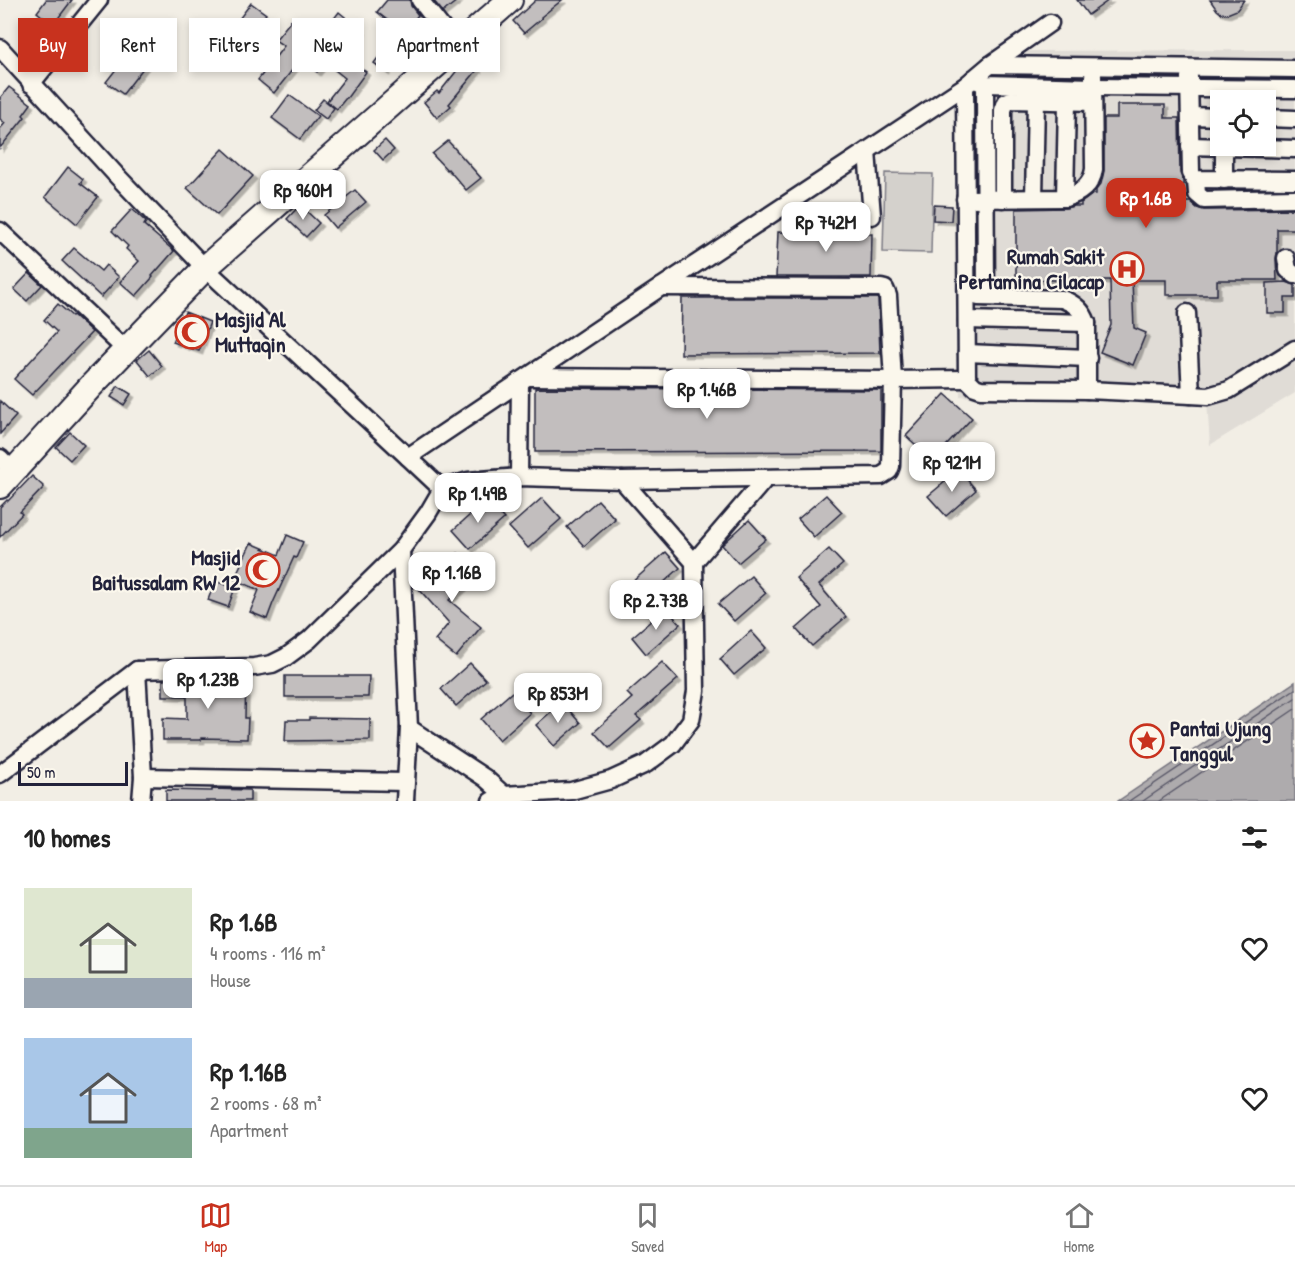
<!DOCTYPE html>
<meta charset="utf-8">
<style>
:root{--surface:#fff;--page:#f6f6f6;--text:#222;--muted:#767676;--line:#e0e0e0;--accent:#c8321e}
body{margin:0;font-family:"Patrick Hand",sans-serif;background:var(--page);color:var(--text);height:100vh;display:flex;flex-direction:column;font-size:22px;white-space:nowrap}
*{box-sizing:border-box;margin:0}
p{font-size:20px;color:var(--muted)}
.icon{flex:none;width:33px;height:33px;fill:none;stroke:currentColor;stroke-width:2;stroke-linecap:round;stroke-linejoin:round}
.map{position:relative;height:801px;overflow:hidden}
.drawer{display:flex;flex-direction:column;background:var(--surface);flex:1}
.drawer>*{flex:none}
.top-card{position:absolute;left:18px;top:18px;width:600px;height:54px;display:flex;gap:12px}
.tools{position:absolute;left:1210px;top:90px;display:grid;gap:12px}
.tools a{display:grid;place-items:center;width:66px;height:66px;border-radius:0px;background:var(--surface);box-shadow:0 3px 9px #0003;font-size:30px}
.scale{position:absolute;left:18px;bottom:15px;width:110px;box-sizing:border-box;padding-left:6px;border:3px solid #22223b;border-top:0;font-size:16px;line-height:21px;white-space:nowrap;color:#22223b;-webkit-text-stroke:4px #fbf7ec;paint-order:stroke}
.price{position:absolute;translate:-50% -51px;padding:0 14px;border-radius:12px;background:#fff;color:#222;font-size:20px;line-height:39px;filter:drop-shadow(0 2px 3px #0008)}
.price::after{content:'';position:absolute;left:50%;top:36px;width:18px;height:14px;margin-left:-9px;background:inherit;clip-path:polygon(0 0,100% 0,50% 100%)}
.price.on{background:var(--accent);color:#fff}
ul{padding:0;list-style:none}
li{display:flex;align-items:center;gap:18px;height:150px;padding:0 24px}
li span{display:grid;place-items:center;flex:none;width:168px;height:120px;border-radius:0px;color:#555}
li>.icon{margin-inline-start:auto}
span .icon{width:72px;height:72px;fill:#fffc;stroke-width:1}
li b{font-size:26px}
h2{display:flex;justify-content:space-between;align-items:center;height:72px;padding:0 24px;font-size:26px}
.pill{padding:0 21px;border-radius:0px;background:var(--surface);box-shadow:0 3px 9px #0003;font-size:21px;line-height:54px}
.pill.on{background:var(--accent);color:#fff}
.tab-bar{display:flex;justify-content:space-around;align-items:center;height:84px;border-top:2px solid var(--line);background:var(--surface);font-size:16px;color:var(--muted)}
.tab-bar a{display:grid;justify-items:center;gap:3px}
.tab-bar .on{color:var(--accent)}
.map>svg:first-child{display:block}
</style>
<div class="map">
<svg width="1295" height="801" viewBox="0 0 1295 801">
<defs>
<filter id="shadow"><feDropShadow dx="3.5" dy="3.5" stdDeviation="0" flood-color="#0004"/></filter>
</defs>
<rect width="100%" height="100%" fill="#f2eee5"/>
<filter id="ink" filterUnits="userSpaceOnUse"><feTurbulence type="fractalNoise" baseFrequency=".0167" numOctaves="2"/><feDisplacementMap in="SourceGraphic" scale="12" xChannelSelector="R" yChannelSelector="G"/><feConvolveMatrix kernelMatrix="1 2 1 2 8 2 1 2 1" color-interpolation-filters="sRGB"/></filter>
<g filter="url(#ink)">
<path fill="#e0dcd6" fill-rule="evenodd" d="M1295,50V393L1210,445L1207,401L1002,400L960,396L959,100L1021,51ZM1221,100H1266V146H1221Z"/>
<polygon fill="#d4d1cc" stroke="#7b7a84" stroke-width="1.5" points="885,173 933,174 931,253 883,252"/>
<polygon fill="#aeabad" stroke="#76747f" stroke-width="1.5" points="1295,682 1295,801 1118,801"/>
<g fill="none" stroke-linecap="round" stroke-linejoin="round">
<g stroke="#5a5969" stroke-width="1.5">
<polyline points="1129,801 1295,689"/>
<polyline points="1143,801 1295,698"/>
<polyline points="1159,801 1295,709"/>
</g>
</g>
<g fill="#c2bebe" stroke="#22223b" stroke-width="1.5" filter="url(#shadow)">
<polygon points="46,0 72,0 53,25 37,12"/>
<polygon points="387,0 410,0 411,6 418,15 404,33 377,12"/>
<polygon points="433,0 458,0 443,12"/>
<polygon points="536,0 562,0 541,17 542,18 524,33 513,21"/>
<polygon points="1077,0 1109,0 1088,15"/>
<polygon points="1210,0 1244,0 1237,10 1227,14 1221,13 1217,10"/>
<polygon points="251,3 266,14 250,34 236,23"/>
<polygon points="339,12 362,31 343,54 366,72 347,98 346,98 337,109 327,101 345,78 325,62 317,72 301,59 274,93 258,80 284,46 275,40 293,18 319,38"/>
<polygon points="392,31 419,52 407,68 396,59 386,72 374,63 384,50 380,47"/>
<polygon points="138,41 154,54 123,94 106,82"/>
<polygon points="466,59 478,69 449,104 451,106 437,118 424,102 437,91 439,93"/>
<polygon points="9,87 31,104 23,115 25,117 0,148 0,129 5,123 0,119 0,98"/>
<polygon points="289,95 318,116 300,139 272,118"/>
<polygon points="323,99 334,108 326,119 314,110"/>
<polygon points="1117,105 1165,105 1165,118 1179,118 1180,173 1183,181 1183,202 1190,202 1197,208 1204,210 1295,209 1295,229 1277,229 1277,253 1276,259 1277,280 1217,280 1217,295 1166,295 1166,280 1132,280 1134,328 1146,333 1133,365 1100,352 1111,325 1110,280 1016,280 1016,209 1065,208 1074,206 1081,206 1081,203 1093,194 1096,194 1096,190 1101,184 1104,171 1104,118 1117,118"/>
<polygon points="385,140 394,150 383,160 374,150"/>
<polygon points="448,141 481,178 466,190 448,169 447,170 432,154"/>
<polygon points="223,149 253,176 217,215 187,188"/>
<polygon points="68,167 83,179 80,183 98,197 77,224 45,197"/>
<polygon points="355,190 366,202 335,228 324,215"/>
<polygon points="300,205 319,223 306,237 287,219"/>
<polygon points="934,205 952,206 951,221 933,220"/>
<polygon points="132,209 146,222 144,225 174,251 152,276 153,277 136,296 120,282 139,261 126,249 128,246 112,231"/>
<polygon points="827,222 862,223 862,234 872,234 871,277 776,277 778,232 826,233"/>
<polygon points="74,248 101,271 106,265 119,277 101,297 62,261"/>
<polygon points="29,273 42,285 27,301 14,289"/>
<polygon points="1286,282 1295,285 1295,298 1285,298 1285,313 1267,313 1267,283"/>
<polygon points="682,298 878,298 880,353 681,354"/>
<polygon points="58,304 72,316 73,315 92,332 32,395 14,379 57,332 44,320"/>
<polygon points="185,312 210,322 199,351 173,342"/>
<polygon points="149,350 162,366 150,376 137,360"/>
<polygon points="118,386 131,394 124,405 111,397"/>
<polygon points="535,388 881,390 881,451 535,452"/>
<polygon points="945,394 972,418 933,460 906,436"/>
<polygon points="0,401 16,416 0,434"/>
<polygon points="70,432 84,445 70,460 56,447"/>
<polygon points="959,470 976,490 946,516 928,496"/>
<polygon points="32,476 44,487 20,512 22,514 0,537 0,507 7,500 8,501"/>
<polygon points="826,495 842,512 814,537 798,519"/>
<polygon points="542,498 561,519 528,548 509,527"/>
<polygon points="487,500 504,519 470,549 453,530"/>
<polygon points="598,500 615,519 584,546 567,527"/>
<polygon points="749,520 766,539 738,563 722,545"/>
<polygon points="287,535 303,542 296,558 294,557 273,603 267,619 250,612 259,590 234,579 251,543 279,555"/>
<polygon points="829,549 843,564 819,585 846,617 812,646 796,629 821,607 796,578"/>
<polygon points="666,552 680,568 645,599 631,583"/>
<polygon points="458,553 477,575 449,600 481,627 456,657 435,640 449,623 418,588"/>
<polygon points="751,576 766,593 734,621 718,604"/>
<polygon points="215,581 235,588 228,607 208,600"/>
<polygon points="666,608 680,624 646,654 632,637"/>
<polygon points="751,631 766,648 734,675 720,659"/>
<polygon points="662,662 678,679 636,716 641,720 609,748 594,732 632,698 627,693"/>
<polygon points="470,663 486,680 456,706 441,689"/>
<polygon points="285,676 369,676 368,697 285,697"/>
<polygon points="222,678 246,678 245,718 248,718 247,739 201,738 201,740 163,740 163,718 187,719 187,696 163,696 163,680 203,679 203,680 219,686"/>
<polygon points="512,692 530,713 499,740 481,719"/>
<polygon points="562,702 580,723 554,746 536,725"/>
<polygon points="309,718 370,719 370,740 285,741 286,720 309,720"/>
<polygon points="212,789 250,790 250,801 166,801 166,790 212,791"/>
</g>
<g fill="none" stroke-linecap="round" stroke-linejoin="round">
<defs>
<g id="minor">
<polyline points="420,0 457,47"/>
<polyline points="0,48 118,177 205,268 408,457 661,287 965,86 990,65 1050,23"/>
<polyline points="990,65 1295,69"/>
<polyline points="1189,77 1191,173 1194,179 1295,180"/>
<polyline points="973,79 985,84 1093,87 1295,89"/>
<polyline points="31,84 99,0"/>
<polyline points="985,84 986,297"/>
<polyline points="965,86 967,379 975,387 981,389 1087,390 1191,395 1187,313"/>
<polyline points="1190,116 1221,117"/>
<polyline points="1266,118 1295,119"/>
<polyline points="1190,146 1295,149"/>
<polyline points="1224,146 1224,180"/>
<polyline points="867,151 872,216"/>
<polyline points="1196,180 1197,194 1204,200 1295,198"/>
<polyline points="1034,198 1036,101"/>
<polyline points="1065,198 1067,102"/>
<path d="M965,199L1065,198C1080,194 1092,185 1094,169L1093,76"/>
<polyline points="1003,199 1003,110 1006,102 1011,100 1093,102"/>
<polyline points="0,231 126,350"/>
<polyline points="1286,258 1288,270 1295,275"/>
<polyline points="661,287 881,288 885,289 888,296 893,380 967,379"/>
<path d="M978,297L1062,299C1074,303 1083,311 1087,323V390"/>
<polyline points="967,320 1087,323"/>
<polyline points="967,353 1088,358"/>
<polyline points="1191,395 1208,396 1229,390 1295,349"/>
<polyline points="0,458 13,471"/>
<polyline points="519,477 520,381"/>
<polyline points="442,489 468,481 519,477 622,480 881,476 889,471 891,466 893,380 528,377"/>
<polyline points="401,550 409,728 405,801"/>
<polyline points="694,562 766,478"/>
<polyline points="137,670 143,777 141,801"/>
<polyline points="409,728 485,778 504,795"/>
<polyline points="0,774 137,670 254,667 272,664 286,657 309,640 401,550 428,513 442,489 408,457"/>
<polyline points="143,777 405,782"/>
<polyline points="491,801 504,795 571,791 611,780 646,764 673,744 691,720 696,691 694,562 622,480"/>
</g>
<polyline id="highway" points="0,486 91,386 205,268 510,0"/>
</defs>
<use href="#minor" stroke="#22223b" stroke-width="21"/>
<use href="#highway" stroke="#22223b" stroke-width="28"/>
<use href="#minor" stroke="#fbf7ec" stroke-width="16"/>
<use href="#highway" stroke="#fbf7ec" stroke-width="24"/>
</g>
</g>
<defs>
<symbol id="hospital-ring" viewBox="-11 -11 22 22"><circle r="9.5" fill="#fbf7ec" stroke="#c8321e" stroke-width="1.5"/><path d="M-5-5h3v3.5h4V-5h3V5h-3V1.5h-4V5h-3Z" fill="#c8321e"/></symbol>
<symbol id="mosque-ring" viewBox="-11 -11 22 22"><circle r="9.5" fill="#fbf7ec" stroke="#c8321e" stroke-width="1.5"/><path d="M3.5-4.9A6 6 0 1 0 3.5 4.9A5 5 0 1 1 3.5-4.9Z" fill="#c8321e"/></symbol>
<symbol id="sight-ring" viewBox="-11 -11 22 22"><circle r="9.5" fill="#fbf7ec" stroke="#c8321e" stroke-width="1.5"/><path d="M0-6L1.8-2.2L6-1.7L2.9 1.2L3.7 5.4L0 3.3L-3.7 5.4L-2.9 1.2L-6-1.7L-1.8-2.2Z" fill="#c8321e"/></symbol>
</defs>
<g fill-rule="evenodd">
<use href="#hospital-ring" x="1108" y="250" width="38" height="38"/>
<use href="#mosque-ring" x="173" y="313" width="38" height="38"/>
<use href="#mosque-ring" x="244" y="551" width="38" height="38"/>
<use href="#sight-ring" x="1128" y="722" width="38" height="38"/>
</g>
<g text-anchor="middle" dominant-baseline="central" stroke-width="4.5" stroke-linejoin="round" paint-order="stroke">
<g font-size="22" font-weight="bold" fill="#22223b" stroke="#fbf7ec" text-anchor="end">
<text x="1104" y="256">Rumah Sakit<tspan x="1104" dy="25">Pertamina Cilacap</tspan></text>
<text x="215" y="319" text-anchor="start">Masjid Al<tspan x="215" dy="25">Muttaqin</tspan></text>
<text x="240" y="557">Masjid<tspan x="240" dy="25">Baitussalam RW 12</tspan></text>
<text x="1170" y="728" text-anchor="start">Pantai Ujung<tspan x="1170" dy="25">Tanggul</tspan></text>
</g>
</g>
</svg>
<div class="tools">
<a><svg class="icon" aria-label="locate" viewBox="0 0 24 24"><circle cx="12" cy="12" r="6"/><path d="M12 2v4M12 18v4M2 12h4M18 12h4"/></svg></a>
</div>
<div class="scale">50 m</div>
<b class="price" style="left:303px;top:221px">Rp 960M</b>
<b class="price on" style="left:1146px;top:229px">Rp 1.6B</b>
<b class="price" style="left:826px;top:253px">Rp 742M</b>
<b class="price" style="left:707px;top:420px">Rp 1.46B</b>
<b class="price" style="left:952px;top:493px">Rp 921M</b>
<b class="price" style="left:478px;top:524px">Rp 1.49B</b>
<b class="price" style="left:452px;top:603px">Rp 1.16B</b>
<b class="price" style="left:656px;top:631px">Rp 2.73B</b>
<b class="price" style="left:208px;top:710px">Rp 1.23B</b>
<b class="price" style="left:558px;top:724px">Rp 853M</b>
<div class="top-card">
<a class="pill on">Buy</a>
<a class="pill">Rent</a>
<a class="pill">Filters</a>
<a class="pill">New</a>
<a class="pill">Apartment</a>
</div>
</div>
<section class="drawer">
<h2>10 homes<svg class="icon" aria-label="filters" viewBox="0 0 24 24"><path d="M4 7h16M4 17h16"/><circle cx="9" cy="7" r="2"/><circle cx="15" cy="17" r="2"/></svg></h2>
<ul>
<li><span style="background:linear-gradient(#dfe7d0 75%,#9aa5b1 0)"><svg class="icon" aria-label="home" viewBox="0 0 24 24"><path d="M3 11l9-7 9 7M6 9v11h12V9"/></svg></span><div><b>Rp 1.6B</b><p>4 rooms · 116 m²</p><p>House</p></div><svg class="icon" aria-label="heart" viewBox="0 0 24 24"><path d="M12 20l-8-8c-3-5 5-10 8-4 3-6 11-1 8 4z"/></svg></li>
<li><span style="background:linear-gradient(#a9c7e8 75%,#7fa58c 0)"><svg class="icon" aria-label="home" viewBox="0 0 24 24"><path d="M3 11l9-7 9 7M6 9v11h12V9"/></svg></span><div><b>Rp 1.16B</b><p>2 rooms · 68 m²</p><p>Apartment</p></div><svg class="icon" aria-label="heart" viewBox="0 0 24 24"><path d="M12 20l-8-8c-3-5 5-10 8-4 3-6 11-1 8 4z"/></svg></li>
</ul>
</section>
<nav class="tab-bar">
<a class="on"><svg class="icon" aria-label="map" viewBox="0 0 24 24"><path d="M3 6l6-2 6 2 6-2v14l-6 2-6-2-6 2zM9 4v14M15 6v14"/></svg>Map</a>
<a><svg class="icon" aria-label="saved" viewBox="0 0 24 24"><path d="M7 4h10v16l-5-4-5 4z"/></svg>Saved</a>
<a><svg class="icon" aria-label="home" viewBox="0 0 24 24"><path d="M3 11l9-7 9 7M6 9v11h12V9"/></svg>Home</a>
</nav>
